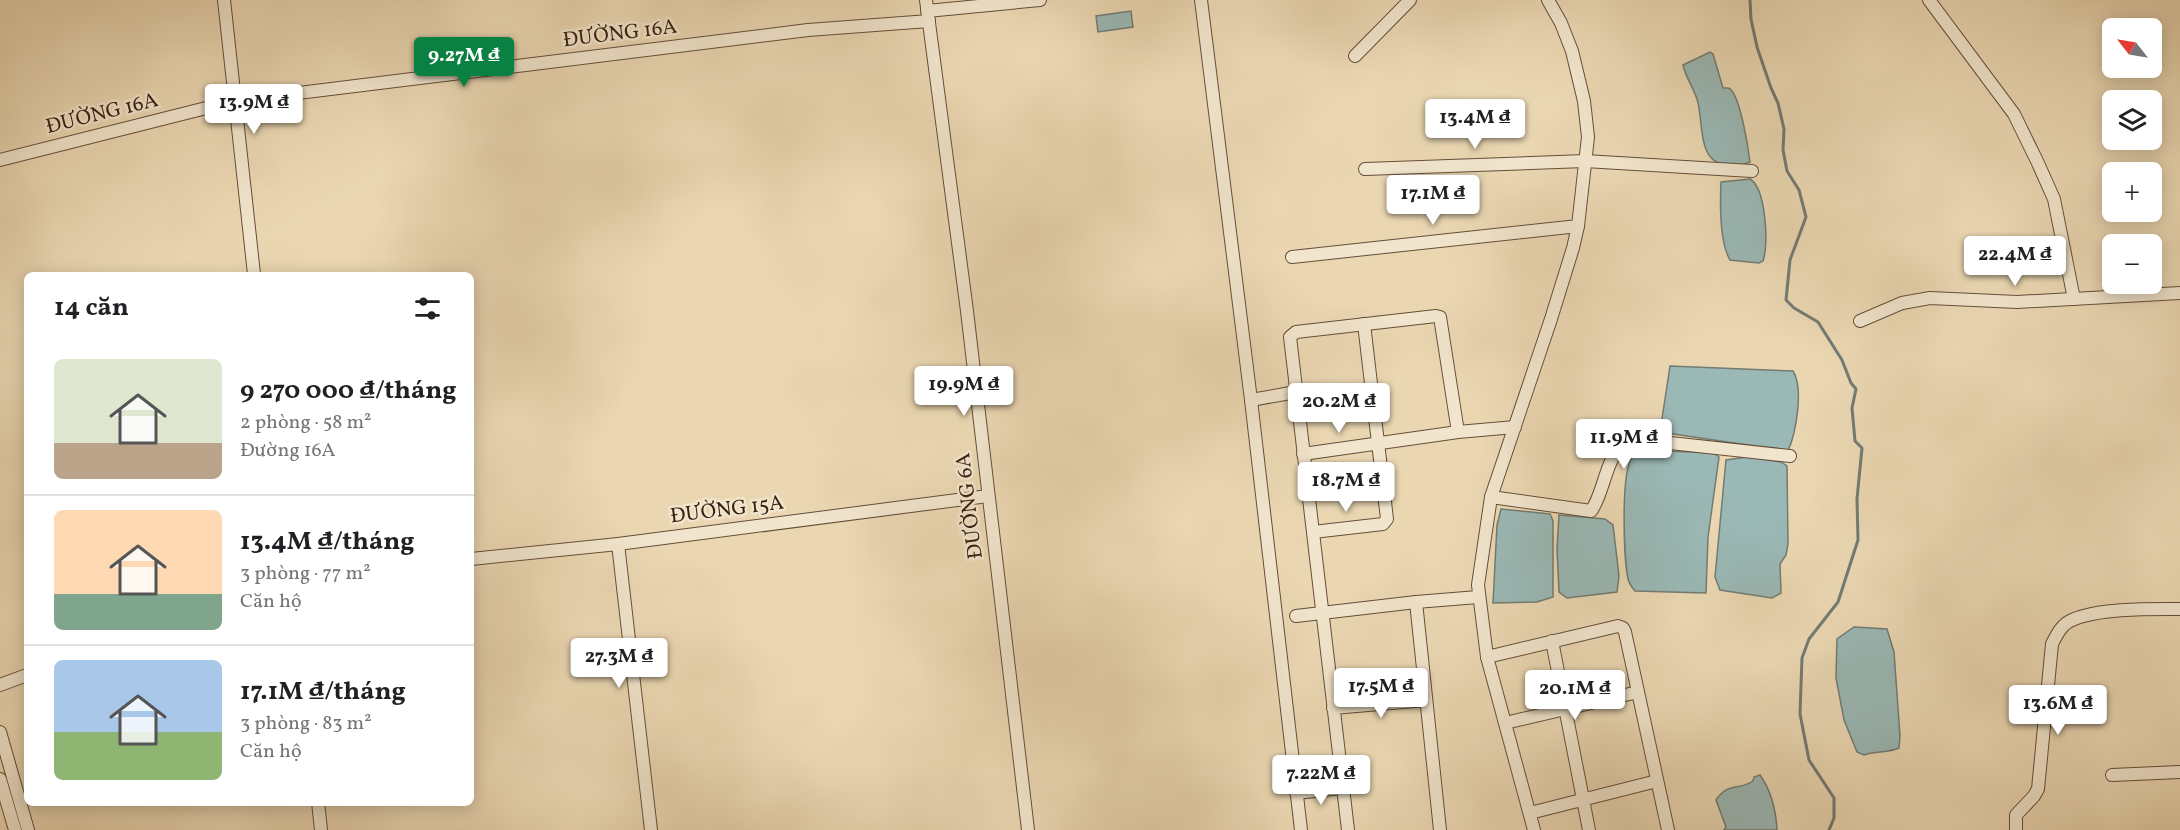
<!DOCTYPE html>
<html lang="vi">
<meta charset="utf-8">
<style>
:root{--surface:#fff;--page:#f6f6f6;--text:#202124;--muted:#757577;--line:#e0e0e0;--accent:#0b8043}
body{margin:0;font-family:Vollkorn,serif;background:var(--page);color:var(--text);height:100vh;display:flex;flex-direction:column;font-size:22px;white-space:nowrap}
*{box-sizing:border-box;margin:0}
p{font-size:20px;color:var(--muted)}
.icon{flex:none;width:33px;height:33px;fill:none;stroke:currentColor;stroke-width:2;stroke-linecap:round;stroke-linejoin:round}
.map{position:relative;flex:1;overflow:hidden}
.details{position:absolute;left:24px;top:272px;width:450px;height:534px;display:flex;flex-direction:column;background:var(--surface);border-radius:9px;box-shadow:0 3px 15px #0003}
.details>*{flex:none}
.needle{width:39px;rotate:301deg}
.controls{position:absolute;left:2102px;top:18px;display:grid;gap:12px}
.controls a{display:grid;place-items:center;width:60px;height:60px;border-radius:9px;background:var(--surface);box-shadow:0 3px 15px #0003;font-size:30px}
.price{position:absolute;translate:-50% -51px;padding:0 14px;border-radius:6px;background:#fff;color:#222;font-size:20px;line-height:39px;filter:drop-shadow(0 2px 3px #0008)}
.price::after{content:'';position:absolute;left:50%;top:36px;width:18px;height:14px;margin-left:-9px;background:inherit;clip-path:polygon(0 0,100% 0,50% 100%)}
.price.selected{background:var(--accent);color:#fff}
ul{padding:0;list-style:none}
li{display:flex;align-items:center;gap:18px;height:150px;padding:0 30px}
li+li{border-top:2px solid var(--line)}
li span{display:grid;place-items:center;flex:none;width:168px;height:120px;border-radius:9px;color:#555}
li>.icon{margin-inline-start:auto}
span .icon{width:72px;height:72px;fill:#fffc;stroke-width:1}
li b{font-size:26px}
h2{display:flex;justify-content:space-between;align-items:center;height:72px;padding:0 30px;font-size:26px}
.map>svg:first-child{display:block}
</style>
<div class="map">
<svg width="2180" height="830" viewBox="0 0 2180 830">
<rect width="100%" height="100%" fill="#ead7b2"/>
<filter id="stains"><feTurbulence type="fractalNoise" baseFrequency=".00333" numOctaves="4"/><feColorMatrix values="0 0 0 0 .2 0 0 0 0 .09 0 0 0 0 .02 0 0 0 .5 -.17"/></filter>
<radialGradient id="worn" r=".72"><stop offset=".6" stop-color="#630" stop-opacity="0"/><stop offset="1" stop-color="#630" stop-opacity=".3"/></radialGradient>
<g fill="#9ab8b5" stroke="#737b73" stroke-width="1.5">
<polygon points="1131,11 1133,27 1098,32 1096,16"/>
<path d="M1710,52L1713,54L1723,88C1728,88 1729,87 1732,91C1741,103 1748,146 1750,162C1741,166 1736,166 1727,165C1696,163 1704,120 1697,99C1693,87 1686,78 1683,65Z"/>
<path d="M1750,179C1766,188 1769,245 1763,261L1759,263L1730,260C1719,241 1720,204 1721,182Z"/>
<path d="M1670,366L1793,371C1804,388 1796,433 1788,451L1660,432Z"/>
<path d="M1665,451L1714,453L1719,457L1708,537L1706,593L1635,591C1632,587 1629,584 1628,579C1624,559 1620,470 1633,456C1639,449 1656,451 1665,451Z"/>
<polygon points="1747,457 1781,462 1787,466 1788,544 1786,555 1780,564 1781,593 1772,598 1720,590 1715,577 1726,460"/>
<polygon points="1501,509 1550,514 1553,521 1553,597 1537,602 1493,603 1497,525"/>
<polygon points="1559,515 1605,519 1613,525 1619,576 1617,592 1567,598 1559,592 1557,549"/>
<path d="M1854,627L1887,629L1894,652L1900,736L1899,748C1888,753 1876,751 1864,755L1857,752L1844,720L1836,678L1837,639Z"/>
<path d="M1760,775C1772,792 1776,810 1777,830H1724L1726,827L1716,800C1728,782 1738,791 1753,781L1754,777Z"/>
</g>
<g fill="none" stroke-linecap="round" stroke-linejoin="round">
<polyline stroke="#737b73" stroke-width="3" points="1750,0 1751,19 1757,47 1771,88 1778,103 1784,129 1783,150 1787,171 1799,190 1806,217 1790,260 1786,300 1794,308 1818,322 1842,360 1851,383 1856,389 1852,408 1855,441 1862,448 1857,499 1858,540 1838,602 1809,639 1802,658 1800,714 1809,760 1834,798 1834,818 1829,830"/>
<defs>
<g id="minor">
<polyline points="224,0 254,274"/>
<polyline points="926,0 967,311 1028,830"/>
<polyline points="1201,0 1251,400 1301,830"/>
<polyline points="1929,0 2014,114 2037,161 2054,199 2074,299"/>
<polyline points="927,11 1040,0"/>
<polyline points="1355,56 1410,0"/>
<polyline points="0,160 234,101 808,30 929,21"/>
<polyline points="1365,169 1585,161 1752,171"/>
<polyline points="1292,257 1578,226"/>
<polyline points="1860,321 1902,303 1930,298 2017,302 2180,293"/>
<polyline points="1251,400 1296,392"/>
<polyline points="1303,454 1458,432 1515,427"/>
<path d="M1491,497L1591,511C1604,494 1606,455 1624,445C1632,440 1643,441 1652,441L1790,456"/>
<polyline points="1313,532 1383,524 1387,519 1364,324"/>
<polyline points="618,544 651,830"/>
<polyline points="471,559 618,544 988,496"/>
<polyline points="1416,602 1440,830"/>
<polyline points="1296,616 1416,602 1478,597"/>
<polyline points="1552,641 1589,830"/>
<polyline points="1487,657 1618,626 1623,628 1625,632 1668,830"/>
<polyline points="0,685 27,675"/>
<polyline points="1333,708 1426,700"/>
<polyline points="1505,723 1638,692"/>
<polyline points="0,732 28,830"/>
<polyline points="2112,775 2180,772"/>
<polyline points="0,779 15,830"/>
<polyline points="1296,793 1342,788"/>
<polyline points="318,802 321,830"/>
<polyline points="1530,813 1657,781"/>
<polyline points="1348,830 1290,337 1296,332 1436,316 1440,317 1458,432"/>
<polyline points="1534,830 1487,657 1478,585 1491,497 1551,319 1573,248 1578,226 1588,137 1584,101 1572,51 1561,23 1548,0"/>
<path d="M2016,830V815L2034,796L2038,789L2052,644C2057,634 2062,624 2072,620C2099,608 2150,609 2180,609"/>
</g>
</defs>
<use href="#minor" stroke="#654e39" stroke-width="14"/>
<use href="#minor" stroke="#f1e5cd" stroke-width="12"/>
</g>
<g text-anchor="middle" dominant-baseline="central" stroke-width="5" stroke-linejoin="round" paint-order="stroke">
<g font-size="21" fill="#392011" stroke="#f1e5cd">
<text transform="translate(620 34) rotate(-7)">ĐƯỜNG 16A</text>
<text transform="translate(102 114) rotate(-14)">ĐƯỜNG 16A</text>
<text transform="translate(970 506) rotate(-97)">ĐƯỜNG 6A</text>
<text transform="translate(727 510) rotate(-7)">ĐƯỜNG 15A</text>
</g>
</g>
<rect width="100%" height="100%" filter="url(#stains)"/>
<rect width="100%" height="100%" fill="url(#worn)"/>
</svg>
<div class="controls">
<a><svg class="needle" viewBox="-14 -14 28 28"><path d="M0-13l5 13h-10z" fill="#e53935"/><path d="M0 13l5-13h-10z" fill="#757577"/></svg></a>
<a><svg class="icon" aria-label="layers" viewBox="0 0 24 24"><path d="M12 4l9 5-9 5-9-5zM3 14l9 5 9-5"/></svg></a>
<a>+</a>
<a>−</a>
</div>
<b class="price selected" style="left:464px;top:88px">9.27M ₫</b>
<b class="price" style="left:254px;top:135px">13.9M ₫</b>
<b class="price" style="left:1475px;top:150px">13.4M ₫</b>
<b class="price" style="left:1433px;top:226px">17.1M ₫</b>
<b class="price" style="left:2015px;top:287px">22.4M ₫</b>
<b class="price" style="left:964px;top:417px">19.9M ₫</b>
<b class="price" style="left:1339px;top:434px">20.2M ₫</b>
<b class="price" style="left:1624px;top:470px">11.9M ₫</b>
<b class="price" style="left:1346px;top:513px">18.7M ₫</b>
<b class="price" style="left:619px;top:689px">27.3M ₫</b>
<b class="price" style="left:1381px;top:719px">17.5M ₫</b>
<b class="price" style="left:1575px;top:721px">20.1M ₫</b>
<b class="price" style="left:2058px;top:736px">13.6M ₫</b>
<b class="price" style="left:1321px;top:806px">7.22M ₫</b>
<section class="details">
<h2>14 căn<svg class="icon" aria-label="filters" viewBox="0 0 24 24"><path d="M4 7h16M4 17h16"/><circle cx="9" cy="7" r="2"/><circle cx="15" cy="17" r="2"/></svg></h2>
<ul>
<li><span style="background:linear-gradient(#dfe7d0 70%,#b9a48a 0)"><svg class="icon" aria-label="home" viewBox="0 0 24 24"><path d="M3 11l9-7 9 7M6 9v11h12V9"/></svg></span><div><b>9 270 000 ₫/tháng</b><p>2 phòng · 58 m²</p><p>Đường 16A</p></div></li>
<li><span style="background:linear-gradient(#ffd9b3 70%,#7fa58c 0)"><svg class="icon" aria-label="home" viewBox="0 0 24 24"><path d="M3 11l9-7 9 7M6 9v11h12V9"/></svg></span><div><b>13.4M ₫/tháng</b><p>3 phòng · 77 m²</p><p>Căn hộ</p></div></li>
<li><span style="background:linear-gradient(#a9c7e8 60%,#8fb573 0)"><svg class="icon" aria-label="home" viewBox="0 0 24 24"><path d="M3 11l9-7 9 7M6 9v11h12V9"/></svg></span><div><b>17.1M ₫/tháng</b><p>3 phòng · 83 m²</p><p>Căn hộ</p></div></li>
</ul>
</section>
</div>
